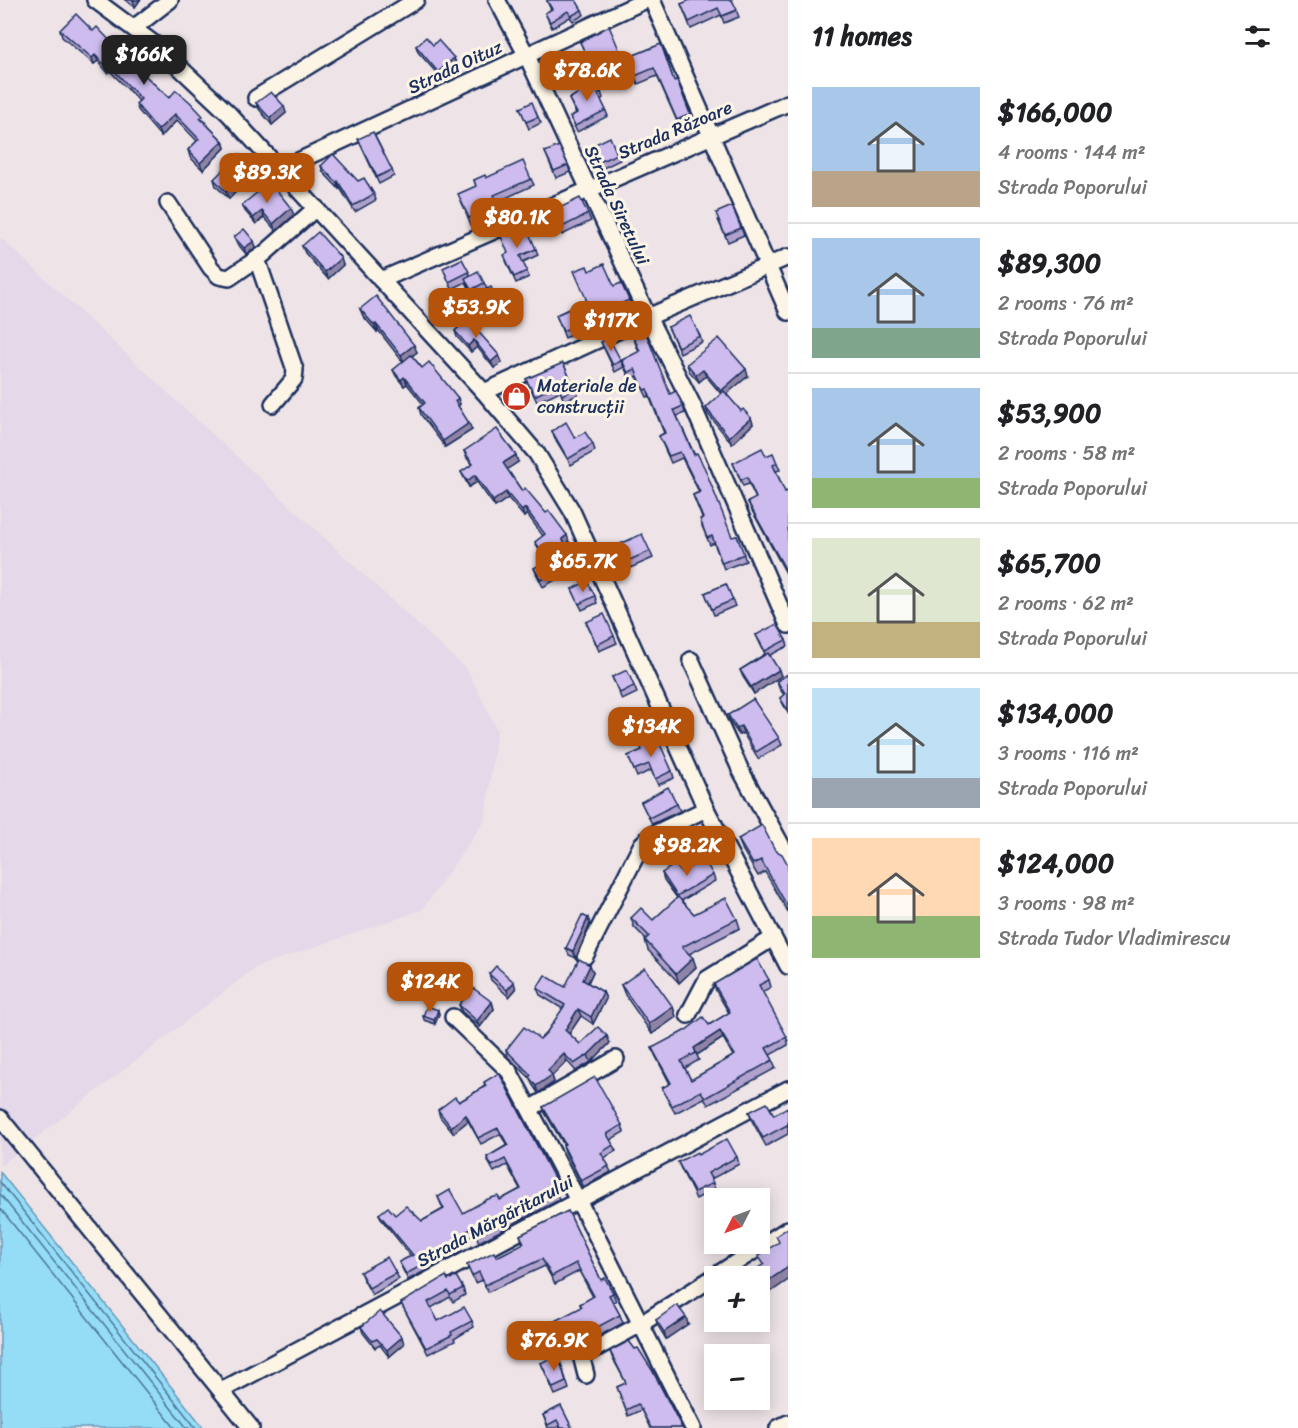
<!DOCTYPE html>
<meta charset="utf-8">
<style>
:root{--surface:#fff;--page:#f6f6f6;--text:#202124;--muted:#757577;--line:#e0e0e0;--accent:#b45309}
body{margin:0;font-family:Sriracha,sans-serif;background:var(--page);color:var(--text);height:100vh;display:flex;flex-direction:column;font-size:22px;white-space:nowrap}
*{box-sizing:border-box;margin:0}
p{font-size:20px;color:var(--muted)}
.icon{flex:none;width:33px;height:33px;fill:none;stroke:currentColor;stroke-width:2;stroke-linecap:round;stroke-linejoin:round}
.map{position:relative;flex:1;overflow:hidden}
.side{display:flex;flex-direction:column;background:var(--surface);width:510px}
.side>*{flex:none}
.needle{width:39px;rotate:228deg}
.controls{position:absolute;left:704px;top:1188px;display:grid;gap:12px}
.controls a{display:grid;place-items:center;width:66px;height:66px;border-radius:0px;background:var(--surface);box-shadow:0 3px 15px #0003;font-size:30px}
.price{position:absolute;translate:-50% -51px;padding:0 14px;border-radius:12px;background:var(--accent);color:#fff;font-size:20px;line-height:39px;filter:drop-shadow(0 2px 3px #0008)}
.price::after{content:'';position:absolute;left:50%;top:36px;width:18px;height:14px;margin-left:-9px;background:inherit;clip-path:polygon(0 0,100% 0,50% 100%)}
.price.on{background:#222;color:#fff}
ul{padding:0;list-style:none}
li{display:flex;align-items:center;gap:18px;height:150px;padding:0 24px}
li+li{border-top:2px solid var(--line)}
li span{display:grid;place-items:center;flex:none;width:168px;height:120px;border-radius:0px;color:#555}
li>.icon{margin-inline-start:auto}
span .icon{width:72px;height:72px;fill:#fffc;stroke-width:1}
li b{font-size:26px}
h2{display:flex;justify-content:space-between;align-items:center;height:72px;padding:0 24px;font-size:26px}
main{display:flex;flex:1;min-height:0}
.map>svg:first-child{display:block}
</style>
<main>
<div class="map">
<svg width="788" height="1428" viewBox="0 0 788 1428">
<rect width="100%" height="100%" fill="#eee4e7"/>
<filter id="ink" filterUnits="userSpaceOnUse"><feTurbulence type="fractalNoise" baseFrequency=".0167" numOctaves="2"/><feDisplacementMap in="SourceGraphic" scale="12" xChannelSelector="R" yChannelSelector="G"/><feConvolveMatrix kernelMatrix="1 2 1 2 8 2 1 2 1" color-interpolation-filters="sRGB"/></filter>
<g filter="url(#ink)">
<polygon fill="#e4d8e9" points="0,237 468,671 497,730 485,820 422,910 256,967 0,1166"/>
<polygon fill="#95ddf7" stroke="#6497ba" stroke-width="1.5" points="0,1172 204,1428 0,1428"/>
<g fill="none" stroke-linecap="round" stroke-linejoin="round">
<g stroke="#4c759b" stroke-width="1.5">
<polyline points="0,1182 196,1428"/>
<polyline points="0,1194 187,1428"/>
<polyline points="0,1208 175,1428"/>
</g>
<defs>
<g id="minor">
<polyline points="95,0 157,46 229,114 484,392 537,454 572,511 706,809 788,966"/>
<polyline points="497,0 527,56 648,317 692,404 788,625"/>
<polyline points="652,0 788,312"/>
<polyline points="135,27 170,0"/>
<polyline points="256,98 416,0"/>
<polyline points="281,169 646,0"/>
<polyline points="168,203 211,268 219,276 229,278 264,254 316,208"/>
<polyline points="257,259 295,370 294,379 273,404"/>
<polyline points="381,280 788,103"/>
<polyline points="484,392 648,317 788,257"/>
<polyline points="691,660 741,771 788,857"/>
<polyline points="585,956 642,844 652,835 706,809"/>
<polyline points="688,1015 707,979 773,938"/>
<polyline points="453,1017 509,1071 589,1221 693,1428"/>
<polyline points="531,1108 616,1059"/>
<polyline points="0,1118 251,1428"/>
<polyline points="715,1276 788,1229"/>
<polyline points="586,1375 582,1359 586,1354 641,1324 714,1277"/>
<polyline points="222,1390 788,1089"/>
<polyline points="778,1428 788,1423"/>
</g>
</defs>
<use href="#minor" stroke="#1b2f5e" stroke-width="20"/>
<use href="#minor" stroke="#fcf5e5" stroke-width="15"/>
</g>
<g fill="#b0a2cc" stroke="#1b2f5e" stroke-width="1.5" fill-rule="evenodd">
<polygon points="125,0 140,0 135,7"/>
<polygon points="732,0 739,17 724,23 721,15 691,29 681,4"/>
<polygon points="547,1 582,10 584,15 573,21 570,17 552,28 545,13 551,10"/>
<polygon points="60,30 93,31 114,45 128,50 146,62 139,70 169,98 206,122 205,123 223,141 225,148 203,170 190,157 188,150 197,141 177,120 161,137 138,110 136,104 139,101 110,71 108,73 98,61 94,64 62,37"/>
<polygon points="580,42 621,54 623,60 611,66 609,60 592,68"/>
<polygon points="661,44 674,81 677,80 693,122 680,128 657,76 638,84 627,58"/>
<polygon points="433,45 454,58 456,64 441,78 418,52 416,46"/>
<polygon points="576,86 601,92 603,98 601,100 608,116 577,132 570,117 576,114 569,99 579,93"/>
<polygon points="256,103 286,113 272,125 259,109"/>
<polygon points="520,108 538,117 541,123 529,129"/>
<polygon points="358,139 392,170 394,176 379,184"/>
<polygon points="585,149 617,154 620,160 595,172"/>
<polygon points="545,152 568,165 570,172 556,178"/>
<polygon points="321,166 374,194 376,200 355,212 340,188 339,189 323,172"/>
<polygon points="254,173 229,199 216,186 214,179"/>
<polygon points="486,178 531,179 534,185 497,202 502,212 471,225 461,200 476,186 474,180"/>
<polygon points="242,205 294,215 276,231 264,217 256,224 245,211"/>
<polygon points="551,212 588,214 591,221 562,235"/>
<polygon points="718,220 741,228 744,235 728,242"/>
<polygon points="524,233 536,249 538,255 523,262 529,277 516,283 506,261 508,253"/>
<polygon points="234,237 256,247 246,254 237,243"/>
<polygon points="302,246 343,265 328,279 305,253"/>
<polygon points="462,259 470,275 484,283 487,289 502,310 505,316 493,322 479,293 473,296 466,282 452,289 443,268"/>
<polygon points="589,271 629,300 631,307 565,338 556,315 586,301"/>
<polygon points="360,309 417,352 412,356 422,368 460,404 458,406 472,430 445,447 421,415 419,408 423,404 407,384 404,386 396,376 393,370 403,362 378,330 377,332 363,316"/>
<polygon points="467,319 502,362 494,368 477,347 471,352 457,337 455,331"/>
<polygon points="668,327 700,336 702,342 680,353"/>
<polygon points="631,332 670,394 683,406 685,413 677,416 732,537 737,536 746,561 724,569 714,543 710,545 702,526 702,518 693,495 699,492 682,458 671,463 659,436 664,433 649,396 647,397 637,376 630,379 624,367 622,360 639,352"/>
<polygon points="601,342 621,361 624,367 615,372"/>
<polygon points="563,363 578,395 564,401 560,391 537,402 526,379"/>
<polygon points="687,364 748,376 726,394 741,411 751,418 753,424 732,444 708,414 706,408 721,394 706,376 699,382 689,371"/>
<polygon points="552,431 593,444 595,451 571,465 554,437"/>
<polygon points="464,451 518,462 507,469 522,491 569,542 566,544 575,560 578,567 543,587 537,575 534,568 547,561 538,548 535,542 543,536 527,514 524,517 508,498 495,507 477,482 469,487 464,478 461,472 472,465 466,457"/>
<polygon points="766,456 777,463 780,470 776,471 785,492 788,491 788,577 751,509 748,502 756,499 749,484 743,486 733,463"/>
<polygon points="618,545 650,551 653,558 628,569"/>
<polygon points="726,584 735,606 714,615 705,593"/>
<polygon points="572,589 595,596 597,603 582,610"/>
<polygon points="586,622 614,636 617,643 599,651"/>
<polygon points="756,635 786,640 788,646 770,655 781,676 754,694 743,677 740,670 765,654"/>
<polygon points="788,674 788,713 783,704 780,698 784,695 779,688 777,681"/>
<polygon points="612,677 634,686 637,693 622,700"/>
<polygon points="728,715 779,738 782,745 758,759 743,733 739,735 730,722"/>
<polygon points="642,750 672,771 674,778 658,785 651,770 637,777 628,756"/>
<polygon points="641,802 677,804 680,811 652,824"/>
<polygon points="738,839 775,850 788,865 788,912 765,872 758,876 743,851"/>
<polygon points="662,873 713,875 715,881 681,901 694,914 737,919 740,928 689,954 696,967 679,983 648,950 645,940 646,939 634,927 631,918 653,920 677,898 664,880"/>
<polygon points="588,918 590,924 576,958 569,955 566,948"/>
<polygon points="593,972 588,983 603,992 606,999 593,1024 581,1016 569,1034 580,1044 610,1043 591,1062 576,1071 567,1061 552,1076 554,1082 538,1093 532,1084 530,1078 508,1057 506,1050 540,1039 547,1032 563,1009 540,995 537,988 565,987"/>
<polygon points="489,974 516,989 509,997 491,980"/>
<path d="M769,980L771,987L762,992L788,1041V1045L770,1055L776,1068L708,1105L704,1098L675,1113L665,1095L662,1088L670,1084L655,1055L652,1048L709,1025L729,1013L716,991L714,984ZM723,1038L733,1056L691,1080L685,1068L699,1060L697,1055Z"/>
<polygon points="621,985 673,1007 676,1017 652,1034 625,995"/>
<polygon points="492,1002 494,1009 480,1027 462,1012 459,1005"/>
<polygon points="439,1014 435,1024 424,1020 423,1016"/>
<polygon points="484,1082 555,1180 557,1186 556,1187 558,1193 557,1194 559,1200 479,1242 475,1234 458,1243 462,1251 408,1280 399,1262 411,1256 382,1220 379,1214 395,1215 422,1221 443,1209 438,1197 463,1213 500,1200 520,1189 507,1165 494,1172 489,1163 487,1157 507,1145 500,1134 481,1144 468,1121 453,1133 440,1117 438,1110 459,1102 485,1086"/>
<polygon points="543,1107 622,1125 624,1132 610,1140 616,1151 604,1158 611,1172 583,1187 565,1152 563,1145 564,1145 545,1113"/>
<polygon points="788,1107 788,1134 766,1146 752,1121 749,1112 774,1115"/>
<polygon points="698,1155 737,1157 739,1164 711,1179 715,1189 696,1199 681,1169 678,1162"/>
<polygon points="568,1211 601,1280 613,1293 616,1301 613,1302 620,1315 623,1323 597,1337 593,1331 550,1352 539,1329 581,1308 580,1304 593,1297 579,1271 555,1284 545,1266 488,1292 482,1280 475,1283 467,1265 497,1257 523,1244 520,1235"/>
<polygon points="360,1272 396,1273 399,1279 372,1295 363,1279"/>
<polygon points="448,1280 463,1288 465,1295 453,1302 450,1297 431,1308 438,1321 472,1321 474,1327 454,1339 455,1341 428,1354 404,1309 401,1303"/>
<polygon points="656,1320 688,1324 666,1339 658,1326"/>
<polygon points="361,1327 404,1344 389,1357 380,1345 375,1348 363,1333"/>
<polygon points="610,1351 682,1428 650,1428 641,1410 628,1416 617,1387 626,1383 612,1357"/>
<polygon points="541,1363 558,1366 561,1364 569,1389 555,1395"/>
<polygon points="561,1406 572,1428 560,1428 559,1426 556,1428 548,1428 543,1415"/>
</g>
<g fill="#9084a6" stroke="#1b2f5e" stroke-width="1.5">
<polygon points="133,0 140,0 135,7"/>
<polygon points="95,55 98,61 94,64 92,58"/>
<polygon points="144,56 146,62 137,72 134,65"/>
<polygon points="454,58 456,64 441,78 438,72"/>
<polygon points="108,64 110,71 108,73 106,66"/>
<polygon points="284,106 286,113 272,125 270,118"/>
<polygon points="175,114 177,120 161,137 158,130"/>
<polygon points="223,141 225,148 203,170 200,163"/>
<polygon points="252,167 254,173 229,199 226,192"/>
<polygon points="338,181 340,188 339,189 337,183"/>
<polygon points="291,208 294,215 276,231 273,224"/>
<polygon points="262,211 264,217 256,224 253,218"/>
<polygon points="254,241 256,247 246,254 244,248"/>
<polygon points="341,258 343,265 328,279 325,272"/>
<polygon points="376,324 378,330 377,332 374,325"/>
<polygon points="474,340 477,347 471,352 468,346"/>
<polygon points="414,345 417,352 404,362 401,355"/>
<polygon points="499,355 502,362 494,368 491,362"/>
<polygon points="746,369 748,376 723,397 721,391"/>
<polygon points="703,370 706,376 699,382 696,375"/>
<polygon points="404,377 407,384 404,386 401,380"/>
<polygon points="458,398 460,404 457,407 455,401"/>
<polygon points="751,418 753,424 732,444 729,437"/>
<polygon points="469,423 472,430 445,447 443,441"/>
<polygon points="516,455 518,462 506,470 503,463"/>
<polygon points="475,475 477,482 469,487 467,481"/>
<polygon points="506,492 508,498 495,507 493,501"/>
<polygon points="525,508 527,514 524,517 522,511"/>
<polygon points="567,535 569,542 565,545 562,539"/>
<polygon points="779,670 781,676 754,694 751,687"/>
<polygon points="741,726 743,733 739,735 737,729"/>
<polygon points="588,918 590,924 576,958 573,951"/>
<polygon points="693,958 696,967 679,983 676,974"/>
<polygon points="590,965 593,972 585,988 583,980"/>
<polygon points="514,982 516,989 509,997 507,990"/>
<polygon points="603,992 606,999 593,1024 591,1017"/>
<polygon points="492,1002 494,1009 480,1027 477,1021"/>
<polygon points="673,1007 676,1017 652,1034 649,1024"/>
<polygon points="578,1009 581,1016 567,1037 565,1030"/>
<polygon points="438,1010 439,1014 435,1024 434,1020"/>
<polygon points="720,1031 723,1038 697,1055 694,1048"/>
<polygon points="607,1036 610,1043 591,1062 588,1055"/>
<polygon points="564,1054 567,1061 552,1076 554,1082 538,1093 536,1086 548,1070"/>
<polygon points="466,1115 468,1121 453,1133 451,1127"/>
<polygon points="788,1267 788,1280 759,1300 759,1287"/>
<polygon points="686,1317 688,1324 666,1339 664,1332"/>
<polygon points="402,1337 404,1344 389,1357 387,1350"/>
</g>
<g fill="#cdbced" stroke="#1b2f5e" stroke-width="1.5" fill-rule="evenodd">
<polygon points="548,0 576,0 582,10 571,16 568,11 550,22 545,13 552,9 547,1"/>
<polygon points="690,0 732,0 737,10 722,16 718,8 689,22 681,4"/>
<polygon points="76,14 93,31 97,27 114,45 119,41 128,50 133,45 144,56 134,65 169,98 176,90 190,102 203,116 200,118 223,141 200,163 188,150 199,139 175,114 158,130 136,104 141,99 108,64 106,66 95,55 92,58 60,30"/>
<polygon points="609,26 621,54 609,59 606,53 590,62 580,42"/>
<polygon points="426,37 433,45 438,40 454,58 438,72 416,46"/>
<polygon points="661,44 674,81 677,80 690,114 677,120 654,68 635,76 627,58"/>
<polygon points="591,76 601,92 598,94 606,110 575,126 570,117 577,113 569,99 580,92 576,86"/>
<polygon points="271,92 284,106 270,118 256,103"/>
<polygon points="532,102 538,117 526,122 520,108"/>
<polygon points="373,132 392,170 377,177 358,139"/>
<polygon points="610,137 617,154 592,165 585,149"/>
<polygon points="559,146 568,165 554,171 545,152"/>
<polygon points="239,154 252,167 226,192 214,179"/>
<polygon points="333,154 358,181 364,178 374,194 353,206 338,181 337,183 321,166"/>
<polygon points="523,161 531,179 494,195 499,205 469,218 458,194 476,186 474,180 485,175 486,178"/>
<polygon points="270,182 291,208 273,224 262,211 253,218 242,205"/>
<polygon points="580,198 588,214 560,228 551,212"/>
<polygon points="732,206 741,228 725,235 716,213"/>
<polygon points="520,225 524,233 528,231 536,249 520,256 527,271 514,277 504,255 508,253 500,234"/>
<polygon points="244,229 254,241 244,248 234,237"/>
<polygon points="318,232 341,258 325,272 302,246"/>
<polygon points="462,259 469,272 449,282 443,268"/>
<polygon points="604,264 614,286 621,283 629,300 563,331 556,315 587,301 574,271 587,266 589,271"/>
<polygon points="478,271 484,283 471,290 465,278"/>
<polygon points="491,287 502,310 490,316 479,293"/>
<polygon points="376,296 414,345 401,355 376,324 374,325 360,309"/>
<polygon points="690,316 700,336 678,347 668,327"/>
<polygon points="467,319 499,355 491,362 474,340 468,346 455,331"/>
<polygon points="643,326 670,394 676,391 683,406 674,410 694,455 697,453 705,469 732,537 737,536 744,554 722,563 712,536 707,538 700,519 703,518 693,495 700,492 680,452 669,456 659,436 665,433 647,389 644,390 635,369 628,373 622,360 640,351 631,332"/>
<polygon points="609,338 621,361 613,365 601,342"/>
<polygon points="719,338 746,369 721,391 703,370 696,375 687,364"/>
<polygon points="411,355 422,368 429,362 458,398 455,401 469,423 443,441 419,408 425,403 404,377 401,380 393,370"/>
<polygon points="563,363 575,389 562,395 557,384 535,396 526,379"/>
<polygon points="724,391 741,411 743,409 751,418 729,437 706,408"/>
<polygon points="566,422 575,438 585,432 593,444 568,459 552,431"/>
<polygon points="497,429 516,455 503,463 522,491 525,488 546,513 549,511 567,535 562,539 575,560 541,580 534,568 549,560 535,542 545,534 525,508 522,511 506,492 493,501 475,475 467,481 461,472 473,464 464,451"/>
<polygon points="762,448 766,456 773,453 777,463 773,465 785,492 788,491 788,574 748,502 756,498 747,477 741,480 733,463"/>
<polygon points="642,534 650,551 625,562 618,545"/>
<polygon points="587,581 595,596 579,604 572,589"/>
<polygon points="726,584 733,600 712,609 705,593"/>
<polygon points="604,614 614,636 597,645 586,622"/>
<polygon points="777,624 786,640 765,651 756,635"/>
<polygon points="768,653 779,670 751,687 740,670"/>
<polygon points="627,670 634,686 620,693 612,677"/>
<polygon points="788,674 788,708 787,709 780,698 785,694 777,681"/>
<polygon points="753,699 779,738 756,752 741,726 737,729 728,715"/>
<polygon points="656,735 672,771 655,779 649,764 634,770 628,756 642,750 639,743"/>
<polygon points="668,787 677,804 649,818 641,802"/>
<polygon points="762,825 775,850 782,854 788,865 788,907 761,860 753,864 738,839"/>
<polygon points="704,859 713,875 677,896 662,873 675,864 681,872"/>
<polygon points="678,897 694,914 726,898 737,919 682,947 693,958 676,974 645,940 649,936 631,918 641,908 653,920"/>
<polygon points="582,915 588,918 573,951 566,948"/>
<polygon points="579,959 590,965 583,980 603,992 591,1017 578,1009 565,1030 580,1044 598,1027 607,1036 588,1055 574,1064 564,1054 548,1070 552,1075 536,1086 529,1077 531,1075 506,1050 524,1027 540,1039 547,1032 565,1005 537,988 545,975 565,987"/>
<path d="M757,959L769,980L759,985L787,1037L766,1048L773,1060L705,1098L701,1091L672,1106L662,1088L671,1083L652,1048L686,1030L703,1017L709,1025L730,1012L714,984ZM720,1031L735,1055L691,1080L681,1061L696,1053L694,1048Z"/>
<polygon points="496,966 514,982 507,990 489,974"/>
<polygon points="645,968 673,1007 649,1024 621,985"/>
<polygon points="473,988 492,1002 477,1021 459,1005"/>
<polygon points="427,1006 438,1010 434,1020 423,1016"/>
<polygon points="499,1073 555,1180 553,1181 556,1187 553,1189 556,1194 477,1236 473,1228 455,1237 460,1245 406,1274 399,1262 413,1255 379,1214 388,1207 395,1215 406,1206 422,1221 444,1209 438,1197 450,1190 463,1213 488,1199 498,1196 500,1200 521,1189 505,1159 492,1166 487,1157 508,1145 498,1128 478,1138 466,1115 451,1127 438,1110 455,1097 459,1102 486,1086 484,1082"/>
<polygon points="595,1077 622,1125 607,1134 613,1145 601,1153 609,1166 581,1181 563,1145 565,1144 543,1107"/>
<polygon points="767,1103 774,1115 788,1107 788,1127 787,1125 763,1138 749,1112"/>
<polygon points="727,1139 737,1157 708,1173 713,1183 694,1192 678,1162 697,1152 698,1155"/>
<polygon points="568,1211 601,1280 605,1278 613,1293 609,1295 620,1315 594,1329 590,1323 548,1345 539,1329 582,1307 580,1304 594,1296 576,1263 552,1276 542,1259 485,1285 479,1272 472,1276 467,1265 494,1252 497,1257 524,1243 520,1235"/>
<polygon points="788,1228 788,1267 759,1287 759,1276 746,1276 764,1264 758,1256 779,1242 776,1236"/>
<polygon points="387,1257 396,1273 369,1288 360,1272"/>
<polygon points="446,1276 448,1280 456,1276 463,1288 450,1295 448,1291 428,1302 438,1321 464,1307 472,1321 451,1332 452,1335 426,1348 401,1303"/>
<polygon points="677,1305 686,1317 664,1332 656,1320"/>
<polygon points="380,1311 402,1337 387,1350 377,1339 372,1341 361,1327"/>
<polygon points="629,1341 635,1349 638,1348 652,1370 682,1428 651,1428 638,1404 626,1410 617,1387 626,1383 610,1351"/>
<polygon points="554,1356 558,1366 561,1364 566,1382 553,1388 541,1363"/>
<polygon points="561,1406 572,1428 561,1428 557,1420 548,1425 543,1415"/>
</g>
</g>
<defs>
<symbol id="shop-disc" viewBox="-11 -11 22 22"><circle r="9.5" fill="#c8321e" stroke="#fcf5e5"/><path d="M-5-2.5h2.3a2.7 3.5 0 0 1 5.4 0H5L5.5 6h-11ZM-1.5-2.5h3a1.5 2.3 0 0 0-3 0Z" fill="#fff"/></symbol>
</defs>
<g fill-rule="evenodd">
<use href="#shop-disc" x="500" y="380" width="33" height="33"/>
</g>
<g text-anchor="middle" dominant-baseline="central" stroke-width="6" stroke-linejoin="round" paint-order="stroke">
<g font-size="18" fill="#1b2f5e" stroke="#fcf5e5">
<text transform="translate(455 67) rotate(-25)">Strada Oituz</text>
<text transform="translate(675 130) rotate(-23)">Strada Răzoare</text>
<text transform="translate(617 205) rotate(65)">Strada Siretului</text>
<text transform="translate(495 1221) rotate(-28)">Strada Mărgăritarului</text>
</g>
<g font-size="18" fill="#1b2f5e" stroke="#fcf5e5" text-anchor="start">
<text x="537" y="386">Materiale de<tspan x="537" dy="21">construcții</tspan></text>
</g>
</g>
</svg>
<div class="controls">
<a><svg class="needle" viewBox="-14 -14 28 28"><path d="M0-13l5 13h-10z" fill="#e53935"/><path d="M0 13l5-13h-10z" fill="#757577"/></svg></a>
<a>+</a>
<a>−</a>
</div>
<b class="price on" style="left:144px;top:86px">$166K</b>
<b class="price" style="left:587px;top:102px">$78.6K</b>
<b class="price" style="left:267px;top:204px">$89.3K</b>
<b class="price" style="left:517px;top:249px">$80.1K</b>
<b class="price" style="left:476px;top:339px">$53.9K</b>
<b class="price" style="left:611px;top:352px">$117K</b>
<b class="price" style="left:583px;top:593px">$65.7K</b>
<b class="price" style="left:651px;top:758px">$134K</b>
<b class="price" style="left:687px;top:877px">$98.2K</b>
<b class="price" style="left:430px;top:1013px">$124K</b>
<b class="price" style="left:554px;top:1372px">$76.9K</b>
</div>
<section class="side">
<h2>11 homes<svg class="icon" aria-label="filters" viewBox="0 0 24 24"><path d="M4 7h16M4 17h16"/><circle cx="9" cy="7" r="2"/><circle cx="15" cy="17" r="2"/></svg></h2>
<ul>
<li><span style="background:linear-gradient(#a9c7e8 70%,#b9a48a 0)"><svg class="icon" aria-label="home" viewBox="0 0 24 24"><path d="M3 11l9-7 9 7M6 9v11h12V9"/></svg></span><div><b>$166,000</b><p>4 rooms · 144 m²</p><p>Strada Poporului</p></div></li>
<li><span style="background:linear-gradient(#a9c7e8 75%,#7fa58c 0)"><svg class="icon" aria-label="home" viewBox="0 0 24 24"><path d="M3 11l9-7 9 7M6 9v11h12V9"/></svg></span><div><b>$89,300</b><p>2 rooms · 76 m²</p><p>Strada Poporului</p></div></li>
<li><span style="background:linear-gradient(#a9c7e8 75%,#8fb573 0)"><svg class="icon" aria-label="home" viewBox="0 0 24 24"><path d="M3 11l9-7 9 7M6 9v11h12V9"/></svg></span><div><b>$53,900</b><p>2 rooms · 58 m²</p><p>Strada Poporului</p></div></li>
<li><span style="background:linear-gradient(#dfe7d0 70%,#c2b280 0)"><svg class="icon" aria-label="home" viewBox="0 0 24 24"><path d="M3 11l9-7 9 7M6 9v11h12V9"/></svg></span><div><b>$65,700</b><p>2 rooms · 62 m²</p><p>Strada Poporului</p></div></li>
<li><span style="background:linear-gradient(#bfe0f5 75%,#9aa5b1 0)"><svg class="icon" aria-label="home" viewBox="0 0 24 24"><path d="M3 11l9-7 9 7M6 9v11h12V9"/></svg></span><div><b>$134,000</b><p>3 rooms · 116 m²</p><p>Strada Poporului</p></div></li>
<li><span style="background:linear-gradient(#ffd9b3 65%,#8fb573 0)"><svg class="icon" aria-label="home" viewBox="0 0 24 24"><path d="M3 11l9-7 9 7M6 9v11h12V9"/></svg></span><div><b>$124,000</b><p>3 rooms · 98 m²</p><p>Strada Tudor Vladimirescu</p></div></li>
</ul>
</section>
</main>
